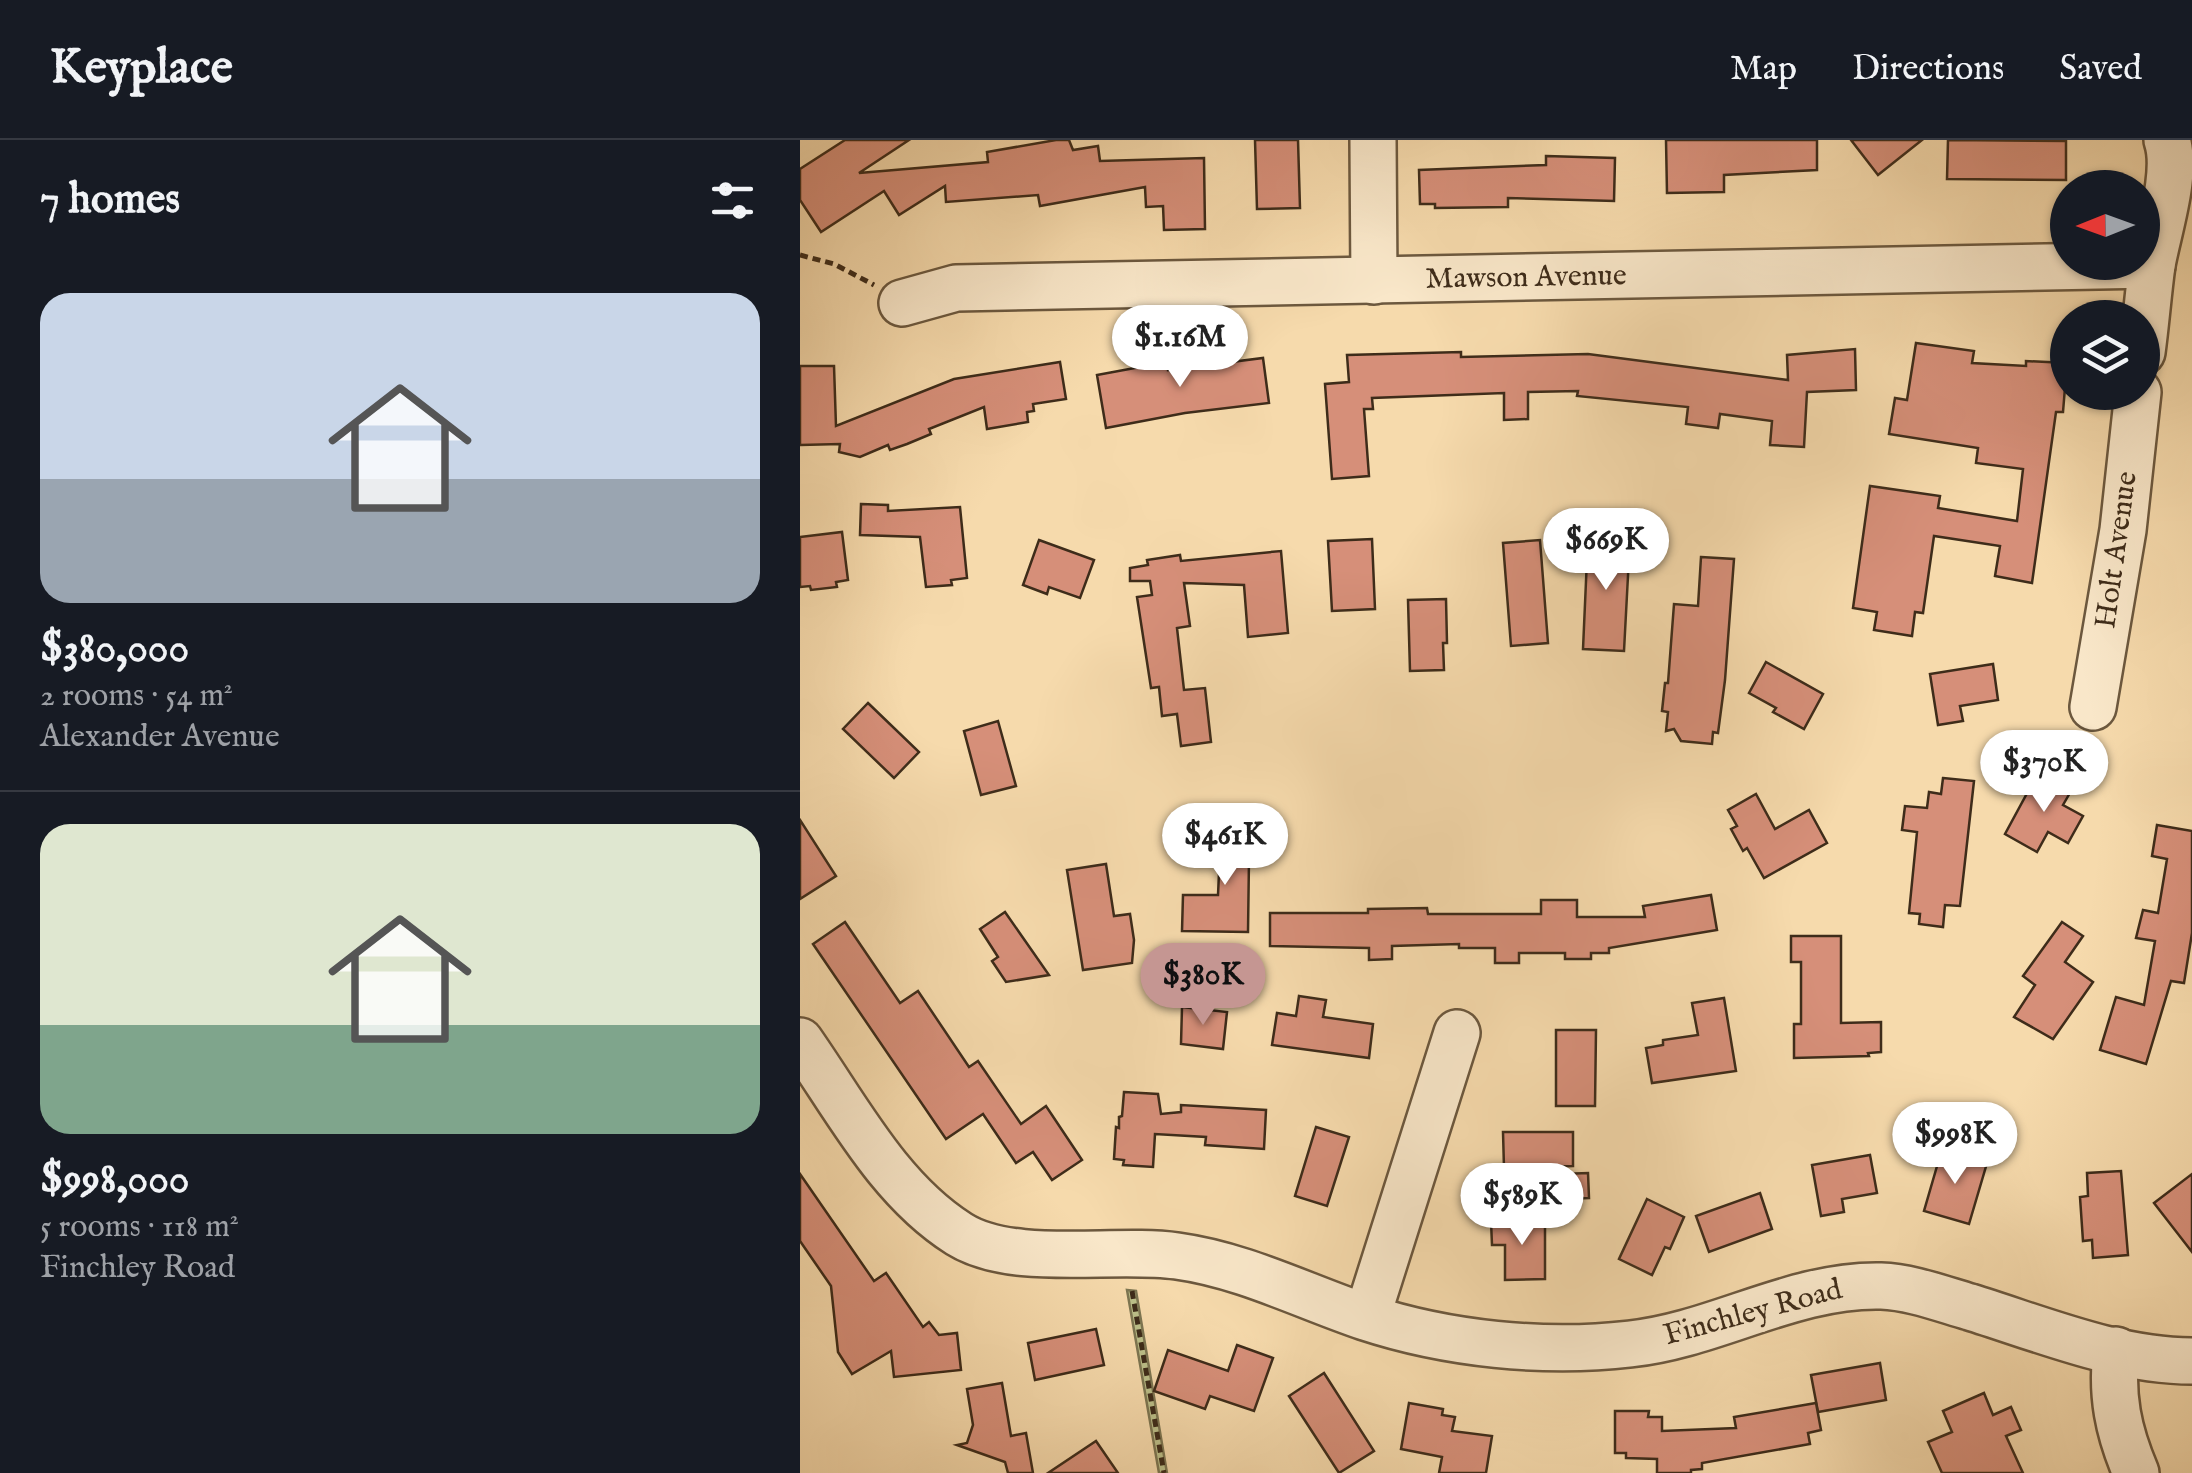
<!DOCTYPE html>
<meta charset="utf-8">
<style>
:root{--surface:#171b24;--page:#242831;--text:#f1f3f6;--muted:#9ea1a6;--line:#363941;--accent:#c59692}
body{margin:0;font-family:"IM FELL English",serif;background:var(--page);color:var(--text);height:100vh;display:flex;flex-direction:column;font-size:38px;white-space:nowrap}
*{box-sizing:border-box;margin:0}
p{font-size:32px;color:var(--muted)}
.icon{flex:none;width:55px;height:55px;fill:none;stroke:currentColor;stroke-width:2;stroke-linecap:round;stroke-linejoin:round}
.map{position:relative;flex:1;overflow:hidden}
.side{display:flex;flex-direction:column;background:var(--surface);width:800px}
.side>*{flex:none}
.needle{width:65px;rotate:269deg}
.buttons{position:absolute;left:1250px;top:30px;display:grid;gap:20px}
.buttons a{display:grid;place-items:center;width:110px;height:110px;border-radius:50%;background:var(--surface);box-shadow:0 2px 8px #0004;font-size:50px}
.price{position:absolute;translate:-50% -85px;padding:0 22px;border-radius:35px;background:#fff;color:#222;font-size:32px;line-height:65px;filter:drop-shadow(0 2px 5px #0008)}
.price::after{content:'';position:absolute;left:50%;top:60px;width:30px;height:22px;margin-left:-15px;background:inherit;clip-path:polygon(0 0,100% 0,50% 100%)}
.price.current{background:var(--accent);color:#111}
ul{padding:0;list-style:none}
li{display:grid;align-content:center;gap:20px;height:530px;padding:0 40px}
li+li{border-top:2px solid var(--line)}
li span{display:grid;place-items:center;height:310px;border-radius:30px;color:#555}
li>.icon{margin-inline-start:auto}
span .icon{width:180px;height:180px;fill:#fffc;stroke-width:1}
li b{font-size:42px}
h2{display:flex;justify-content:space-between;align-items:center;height:120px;padding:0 40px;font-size:42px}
header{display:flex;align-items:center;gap:60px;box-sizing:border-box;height:140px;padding:0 50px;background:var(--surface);border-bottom:2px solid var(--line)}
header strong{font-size:48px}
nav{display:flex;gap:55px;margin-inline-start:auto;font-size:35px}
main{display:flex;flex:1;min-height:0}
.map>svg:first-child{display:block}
</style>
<header>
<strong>Keyplace</strong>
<nav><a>Map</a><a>Directions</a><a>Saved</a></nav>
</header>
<main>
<section class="side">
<h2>7 homes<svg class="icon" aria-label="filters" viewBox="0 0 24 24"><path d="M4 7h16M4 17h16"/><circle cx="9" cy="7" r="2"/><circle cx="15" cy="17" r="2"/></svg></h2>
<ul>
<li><span style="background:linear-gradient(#c9d6e8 60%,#9aa5b1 0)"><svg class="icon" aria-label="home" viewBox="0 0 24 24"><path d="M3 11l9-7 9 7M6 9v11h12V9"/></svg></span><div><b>$380,000</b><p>2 rooms · 54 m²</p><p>Alexander Avenue</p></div></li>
<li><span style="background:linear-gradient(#dfe7d0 65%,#7fa58c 0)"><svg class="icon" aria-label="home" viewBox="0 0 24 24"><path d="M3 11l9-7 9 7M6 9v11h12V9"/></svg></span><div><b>$998,000</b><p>5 rooms · 118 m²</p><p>Finchley Road</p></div></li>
</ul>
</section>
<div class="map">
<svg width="1392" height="1333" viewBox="0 0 1392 1333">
<rect width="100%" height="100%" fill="#f6daac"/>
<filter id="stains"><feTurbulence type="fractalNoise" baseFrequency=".002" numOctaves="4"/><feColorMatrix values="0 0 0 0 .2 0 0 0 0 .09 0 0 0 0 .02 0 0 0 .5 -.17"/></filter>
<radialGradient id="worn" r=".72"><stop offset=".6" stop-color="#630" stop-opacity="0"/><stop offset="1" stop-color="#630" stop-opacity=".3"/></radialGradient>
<polygon fill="#bcc08a" stroke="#7d7652" stroke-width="2.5" points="327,1150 336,1151 367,1333 359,1333"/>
<g fill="#d68f79" stroke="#3e2c1a" stroke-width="2.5">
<polygon points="45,0 109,0 59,33 188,22 187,12 256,0 269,0 273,10 298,6 300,21 404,18 405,89 364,90 363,66 346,67 345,47 240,66 238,55 146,62 145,46 99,75 84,51 21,92 0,60 0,29"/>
<polygon points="455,0 498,0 500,68 457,69"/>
<polygon points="866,0 1017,0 1017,30 924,35 924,52 867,53"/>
<polygon points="1051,0 1122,0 1078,35"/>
<polygon points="1148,0 1266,1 1266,40 1147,39"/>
<polygon points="746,16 815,18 814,61 708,58 708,67 635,68 635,64 620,64 619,30 746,25"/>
<polygon points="1116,203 1174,211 1172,223 1226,226 1226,221 1267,223 1263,272 1256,272 1232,443 1195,436 1200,406 1134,396 1123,473 1115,472 1112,496 1074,490 1077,472 1053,468 1070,346 1140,356 1138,368 1217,381 1223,329 1176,323 1178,308 1089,294 1095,258 1107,260"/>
<polygon points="1055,209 1056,250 1007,252 1004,307 970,305 972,281 920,274 918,288 886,284 888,267 777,256 778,251 728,252 728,279 704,280 704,253 572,258 573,269 564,269 569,336 532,339 525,244 549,242 547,215 661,212 661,217 788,214 988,240 987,215"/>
<polygon points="463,218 469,263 385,273 306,288 297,235 367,222 368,230"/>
<polygon points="260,222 266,259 233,264 234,271 227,272 228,282 187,289 184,267 129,289 131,294 107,304 90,310 88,305 60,317 39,312 40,304 0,305 0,226 34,226 36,286 154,239"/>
<polygon points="61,364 88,365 88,371 160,367 167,438 151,440 152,445 126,447 120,397 60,395"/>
<polygon points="42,392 48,440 36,442 37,447 11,450 10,446 0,447 0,397"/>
<polygon points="788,396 830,398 824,511 783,509"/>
<polygon points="572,399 575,469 532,471 528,401"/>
<polygon points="239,400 294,420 280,458 249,447 247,454 223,445"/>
<polygon points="740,400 748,503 711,506 703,403"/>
<polygon points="481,411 488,493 448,497 444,445 384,443 390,486 377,488 384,550 405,548 411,602 381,606 377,574 362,576 359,547 351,548 337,457 352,455 350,441 330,441 330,428 348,425 347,420 380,415 381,421"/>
<polygon points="901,417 934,419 925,540 918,593 913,592 912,604 881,601 874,589 866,591 868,572 862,571 865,543 868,543 874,464 898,466"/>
<polygon points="646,459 647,503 643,503 644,530 610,531 608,460"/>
<polygon points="966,522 1023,554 1004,589 973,572 976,568 949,553"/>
<polygon points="1193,524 1198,560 1160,566 1163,581 1138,585 1130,534"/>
<polygon points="68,563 119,612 94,638 43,589"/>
<polygon points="198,581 216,646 181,655 164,591"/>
<polygon points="1238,633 1271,651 1263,665 1283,676 1268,703 1248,692 1237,712 1205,694"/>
<polygon points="1143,638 1174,641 1160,766 1145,765 1143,787 1119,784 1120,774 1109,773 1117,692 1102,690 1105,666 1127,668 1129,652 1141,654"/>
<polygon points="956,654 975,689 1009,670 1027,703 964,738 947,708 943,711 931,689 937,686 928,670"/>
<polygon points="0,680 36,736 0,759"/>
<polygon points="1357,685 1392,691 1392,793 1384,843 1371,841 1346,924 1300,910 1316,857 1344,865 1355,801 1336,798 1343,770 1358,773 1367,719 1352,716"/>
<polygon points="421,689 457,690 457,719 449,719 448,792 382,791 383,755 418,755"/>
<polygon points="306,724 314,776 330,774 334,800 332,823 283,830 267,730"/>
<polygon points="911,755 917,790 809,808 809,813 791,813 791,819 765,819 765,813 719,813 719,823 695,823 695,808 659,808 659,804 592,806 592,819 569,820 569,808 470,806 470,773 568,773 568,769 627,768 628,774 741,774 741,760 777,760 777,777 845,777 843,766"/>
<polygon points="205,772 249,835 206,842 192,821 198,817 180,789"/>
<polygon points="45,782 100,863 118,851 169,927 178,921 221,984 246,966 282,1020 252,1040 233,1012 216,1023 183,974 146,999 13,804"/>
<polygon points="1262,782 1283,796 1265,822 1293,842 1253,899 1214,877 1235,845 1223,836"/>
<polygon points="991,796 1041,796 1041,883 1081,882 1081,912 1068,913 1069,916 994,918 994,884 1001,884 1001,822 991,822"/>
<polygon points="499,856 526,860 523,877 573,884 569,918 472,905 477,873 496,876"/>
<polygon points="924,858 936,931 852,943 846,908 863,905 863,900 898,895 892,863"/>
<polygon points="382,867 427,872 423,909 381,904"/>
<polygon points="756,890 796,890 795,966 756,966"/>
<polygon points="324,952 358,954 361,974 381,972 381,965 466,970 464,1009 405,1005 406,997 355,994 353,1027 323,1025 324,1020 314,1019 316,987 319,988 319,977 322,976"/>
<polygon points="516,987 549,997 527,1066 495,1056"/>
<polygon points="703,992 773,992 773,1026 704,1028"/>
<polygon points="1142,1009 1187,1023 1169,1084 1124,1071"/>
<polygon points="1070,1015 1077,1053 1042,1059 1044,1072 1021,1076 1012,1025"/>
<polygon points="1321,1031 1328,1115 1293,1118 1292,1100 1283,1101 1280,1057 1288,1056 1287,1033"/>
<polygon points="788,1033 789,1058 762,1059 761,1034"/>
<polygon points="0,1034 74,1141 86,1133 123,1187 129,1182 139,1195 157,1193 161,1230 94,1237 91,1211 52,1234 38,1212 31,1146 0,1101"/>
<polygon points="1392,1034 1392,1112 1354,1063"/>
<polygon points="960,1053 972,1089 909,1112 896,1076"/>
<polygon points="847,1059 884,1077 870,1109 865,1107 852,1135 819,1119"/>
<polygon points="691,1081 745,1081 745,1139 705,1140 705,1105 692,1105"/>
<polygon points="296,1189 304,1225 235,1240 228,1203"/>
<polygon points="437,1205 473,1218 454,1271 410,1256 405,1269 354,1251 368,1210 428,1231"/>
<polygon points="1080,1223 1086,1260 1018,1272 1011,1235"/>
<polygon points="524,1233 574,1311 539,1333 489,1256"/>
<polygon points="202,1243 211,1296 226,1293 233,1333 208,1333 205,1322 157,1305 167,1303 173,1285 167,1249"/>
<polygon points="1184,1253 1193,1275 1211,1267 1221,1290 1206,1296 1223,1333 1142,1333 1128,1302 1152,1292 1143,1271"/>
<polygon points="609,1263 643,1269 642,1275 655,1277 652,1291 692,1296 686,1333 639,1333 642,1317 601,1309"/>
<polygon points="1016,1263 1021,1290 1008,1293 1010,1304 902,1323 902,1329 891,1330 891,1333 857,1333 857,1319 826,1318 826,1313 815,1313 815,1271 849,1271 848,1277 862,1277 862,1291 936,1288 934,1277"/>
<polygon points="296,1301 318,1333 248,1333"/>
</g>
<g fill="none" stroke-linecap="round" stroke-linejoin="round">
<defs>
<g id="minor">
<polyline points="573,0 574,141"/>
<polyline points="102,163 156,148 1352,125"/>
<path d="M1342,212C1346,183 1348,154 1352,125C1358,91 1378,33 1367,0"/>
<polyline points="1293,567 1323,390 1338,252"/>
<path d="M0,901C47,968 88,1049 159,1094C213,1128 314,1107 377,1116C443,1125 503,1156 565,1177C647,1204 744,1214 830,1204C916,1195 993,1144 1081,1146C1111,1147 1142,1159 1170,1167C1241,1189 1317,1221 1392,1221"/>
<polyline points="567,1177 657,893"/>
<path d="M1316,1210C1311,1256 1318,1291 1336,1333"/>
</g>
</defs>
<use href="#minor" stroke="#6c583e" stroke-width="50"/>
<g stroke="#3e2c1a" stroke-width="5" stroke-dasharray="8 5" stroke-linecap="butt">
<polyline points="0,115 34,124 74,145"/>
<polyline points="332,1151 364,1333"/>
</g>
<use href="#minor" stroke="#f9e7c9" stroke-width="45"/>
</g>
<g text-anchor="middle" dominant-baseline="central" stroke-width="9" stroke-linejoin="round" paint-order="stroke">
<g font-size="30" fill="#3e2c1a" stroke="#f9e7c9">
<text transform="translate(726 138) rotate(-1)">Mawson Avenue</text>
<text transform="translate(1317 410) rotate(-82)">Holt Avenue</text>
<text transform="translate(953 1173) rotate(-15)">Finchley Road</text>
</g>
</g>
<rect width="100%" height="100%" filter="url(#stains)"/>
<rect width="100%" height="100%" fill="url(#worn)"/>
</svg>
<div class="buttons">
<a><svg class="needle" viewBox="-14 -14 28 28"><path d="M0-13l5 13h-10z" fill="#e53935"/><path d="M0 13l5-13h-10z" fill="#9ea1a6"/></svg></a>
<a><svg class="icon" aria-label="layers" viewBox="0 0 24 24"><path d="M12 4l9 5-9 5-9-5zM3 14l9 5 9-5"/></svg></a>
</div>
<b class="price" style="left:380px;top:250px">$1.16M</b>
<b class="price" style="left:806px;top:453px">$669K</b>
<b class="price" style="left:1244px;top:675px">$370K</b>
<b class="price" style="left:425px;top:748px">$461K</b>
<b class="price current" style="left:403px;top:888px">$380K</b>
<b class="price" style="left:1155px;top:1047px">$998K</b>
<b class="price" style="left:722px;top:1108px">$589K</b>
</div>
</main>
